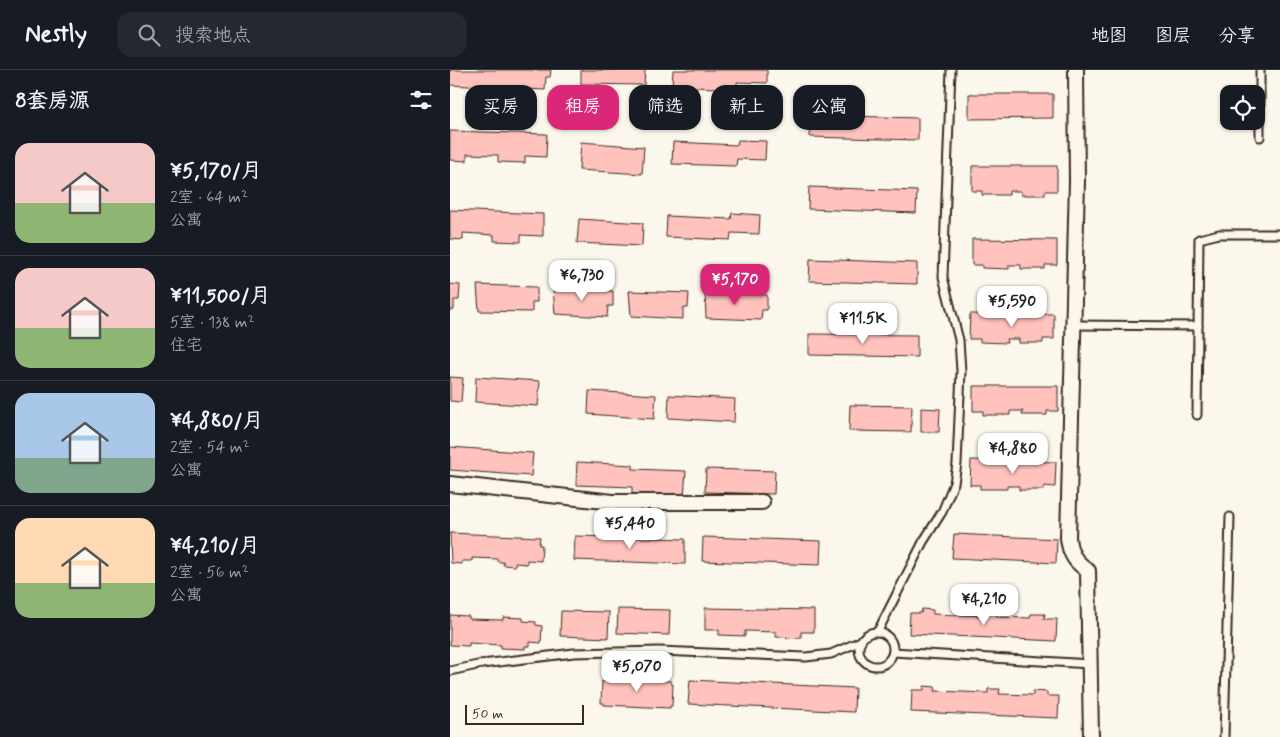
<!DOCTYPE html>
<html lang="zh">
<meta charset="utf-8">
<style>
:root{--surface:#171b24;--page:#242831;--text:#f1f3f6;--muted:#9ea1a6;--line:#363941;--accent:#db2777}
body{margin:0;font-family:Mynerve,"LXGW WenKai TC",sans-serif;background:var(--page);color:var(--text);height:100vh;display:flex;flex-direction:column;font-size:19px;white-space:nowrap}
*{box-sizing:border-box;margin:0}
p{font-size:16px;color:var(--muted)}
.icon{flex:none;width:28px;height:28px;fill:none;stroke:currentColor;stroke-width:2;stroke-linecap:round;stroke-linejoin:round}
.map{position:relative;flex:1;overflow:hidden}
.drawer{display:flex;flex-direction:column;background:var(--surface);width:450px}
.drawer>*{flex:none}
.banner{position:absolute;left:15px;top:15px;width:475px;height:45px;display:flex;gap:10px}
.buttons{position:absolute;left:770px;top:15px;display:grid;gap:10px}
.buttons a{display:grid;place-items:center;width:45px;height:45px;border-radius:10px;background:var(--surface);box-shadow:0 1px 4px #0004;font-size:25px}
.scale{position:absolute;left:15px;bottom:12px;width:119px;box-sizing:border-box;padding-left:5px;border:2px solid #3b2a1e;border-top:0;font-size:14px;line-height:18px;white-space:nowrap;color:#3b2a1e;-webkit-text-stroke:4px #fbf7ec;paint-order:stroke}
.price{position:absolute;translate:-50% -42px;padding:0 11px;border-radius:10px;background:#fff;color:#222;font-size:16px;line-height:32px;filter:drop-shadow(0 1px 2px #0008)}
.price::after{content:'';position:absolute;left:50%;top:30px;width:15px;height:11px;margin-left:-8px;background:inherit;clip-path:polygon(0 0,100% 0,50% 100%)}
.price.active{background:var(--accent);color:#fff}
ul{padding:0;list-style:none}
li{display:flex;align-items:center;gap:15px;height:125px;padding:0 15px}
li+li{border-top:1px solid var(--line)}
li span{display:grid;place-items:center;flex:none;width:140px;height:100px;border-radius:15px;color:#555}
li>.icon{margin-inline-start:auto}
span .icon{width:60px;height:60px;fill:#fffc;stroke-width:1}
li b{font-size:21px}
h2{display:flex;justify-content:space-between;align-items:center;height:60px;padding:0 15px;font-size:21px}
.chip{padding:0 18px;border-radius:15px;background:var(--surface);box-shadow:0 1px 4px #0004;font-size:18px;line-height:45px}
.chip.active{background:var(--accent);color:#fff}
header{display:flex;align-items:center;gap:30px;box-sizing:border-box;height:70px;padding:0 25px;background:var(--surface);border-bottom:1px solid var(--line)}
header strong{font-size:24px}
nav{display:flex;gap:28px;margin-inline-start:auto;font-size:18px}
.search{width:350px;height:45px;background:var(--page);display:flex;align-items:center;gap:12px;box-sizing:border-box;padding:0 18px;border-radius:15px;color:var(--muted);font-size:19px}
main{display:flex;flex:1;min-height:0}
.map>svg:first-child{display:block}
</style>
<header>
<strong>Nestly</strong>
<div class="search"><svg class="icon" aria-label="search" viewBox="0 0 24 24"><circle cx="10" cy="10" r="6"/><path d="M15 15l6 6"/></svg>搜索地点</div>
<nav><a>地图</a><a>图层</a><a>分享</a></nav>
</header>
<main>
<section class="drawer">
<h2>8套房源<svg class="icon" aria-label="filters" viewBox="0 0 24 24"><path d="M4 7h16M4 17h16"/><circle cx="9" cy="7" r="2"/><circle cx="15" cy="17" r="2"/></svg></h2>
<ul>
<li><span style="background:linear-gradient(#f6c9c9 60%,#8fb573 0)"><svg class="icon" aria-label="home" viewBox="0 0 24 24"><path d="M3 11l9-7 9 7M6 9v11h12V9"/></svg></span><div><b>¥5,170/月</b><p>2室 · 64 m²</p><p>公寓</p></div></li>
<li><span style="background:linear-gradient(#f6c9c9 60%,#8fb573 0)"><svg class="icon" aria-label="home" viewBox="0 0 24 24"><path d="M3 11l9-7 9 7M6 9v11h12V9"/></svg></span><div><b>¥11,500/月</b><p>5室 · 138 m²</p><p>住宅</p></div></li>
<li><span style="background:linear-gradient(#a9c7e8 65%,#7fa58c 0)"><svg class="icon" aria-label="home" viewBox="0 0 24 24"><path d="M3 11l9-7 9 7M6 9v11h12V9"/></svg></span><div><b>¥4,880/月</b><p>2室 · 54 m²</p><p>公寓</p></div></li>
<li><span style="background:linear-gradient(#ffd9b3 65%,#8fb573 0)"><svg class="icon" aria-label="home" viewBox="0 0 24 24"><path d="M3 11l9-7 9 7M6 9v11h12V9"/></svg></span><div><b>¥4,210/月</b><p>2室 · 56 m²</p><p>公寓</p></div></li>
</ul>
</section>
<div class="map">
<svg width="830" height="667" viewBox="0 0 830 667">
<rect width="100%" height="100%" fill="#fbf7ec"/>
<filter id="ink" filterUnits="userSpaceOnUse"><feTurbulence type="fractalNoise" baseFrequency=".02" numOctaves="2"/><feDisplacementMap in="SourceGraphic" scale="10" xChannelSelector="R" yChannelSelector="G"/><feConvolveMatrix kernelMatrix="1 2 1 2 8 2 1 2 1" color-interpolation-filters="sRGB"/></filter>
<g filter="url(#ink)">
<g fill="#ffc2bd" stroke="#3b2a1e">
<polygon points="0,0 101,0 100,7 96,7 95,20 0,15"/>
<polygon points="131,0 195,0 194,15 131,14"/>
<polygon points="223,0 317,0 317,13 287,12 287,19 222,16"/>
<polygon points="519,24 603,24 603,48 519,49"/>
<polygon points="361,45 468,48 468,70 360,67"/>
<polygon points="0,61 97,64 96,87 75,86 75,93 48,92 48,85 17,84 17,91 0,90"/>
<polygon points="288,70 316,71 315,90 287,89 286,96 222,94 223,72 287,75"/>
<polygon points="131,72 194,77 192,104 129,100"/>
<polygon points="522,96 607,96 607,121 595,121 595,125 571,125 571,121 559,121 559,125 532,125 532,121 522,121"/>
<polygon points="359,117 467,121 466,143 358,139"/>
<polygon points="0,140 93,144 93,166 71,165 71,172 44,171 44,165 13,163 13,170 0,169"/>
<polygon points="282,143 310,145 309,164 281,163 280,170 216,167 217,146 281,149"/>
<polygon points="129,149 193,153 192,176 127,173"/>
<polygon points="522,169 607,170 607,195 595,195 595,199 571,199 571,195 559,195 559,199 532,198 532,195 522,195"/>
<polygon points="360,189 467,193 467,214 359,211"/>
<polygon points="0,214 10,215 9,230 4,230 4,240 0,240"/>
<polygon points="27,215 87,217 87,232 82,232 82,242 29,241"/>
<polygon points="103,218 163,221 163,236 158,236 157,247 105,244"/>
<polygon points="179,221 239,223 238,238 233,238 233,249 181,246"/>
<polygon points="255,222 317,225 317,240 312,240 311,250 256,248"/>
<polygon points="520,244 604,244 604,269 593,269 593,273 569,273 569,269 556,269 557,273 530,272 530,269 519,269"/>
<polygon points="359,264 467,265 467,287 359,285"/>
<polygon points="0,307 13,308 11,332 0,331"/>
<polygon points="26,307 90,311 88,336 25,332"/>
<polygon points="523,316 608,316 608,341 597,341 597,345 572,345 573,341 560,341 560,345 533,345 533,341 523,341"/>
<polygon points="139,321 206,325 204,349 138,344"/>
<polygon points="219,325 285,329 284,352 218,348"/>
<polygon points="400,335 462,336 461,362 399,361"/>
<polygon points="471,338 490,339 489,362 471,362"/>
<polygon points="0,377 83,383 81,406 0,400"/>
<polygon points="521,390 606,392 605,417 594,416 593,420 569,420 569,416 557,416 557,419 530,419 530,415 520,415"/>
<polygon points="127,392 183,395 183,399 236,401 234,427 182,424 182,417 126,415"/>
<polygon points="256,399 325,401 324,424 255,422"/>
<polygon points="0,463 90,467 89,475 92,475 91,491 77,490 77,494 65,493 65,496 53,495 54,492 48,492 48,489 22,488 22,491 12,491 12,494 1,493"/>
<polygon points="504,464 607,469 606,493 502,488"/>
<polygon points="125,466 235,469 235,494 124,490"/>
<polygon points="253,467 371,471 370,495 252,491"/>
<polygon points="255,538 364,540 364,562 351,562 351,568 326,567 326,562 295,561 295,566 269,565 269,560 255,560"/>
<polygon points="168,539 220,540 219,565 167,563"/>
<polygon points="472,539 483,540 483,544 535,546 535,542 547,543 547,547 580,548 581,544 595,544 594,549 607,549 606,571 459,564 460,543 471,543"/>
<polygon points="111,541 159,542 158,568 110,566"/>
<polygon points="0,545 19,546 19,549 53,550 53,547 73,548 73,551 86,552 86,555 92,556 91,573 80,572 80,576 75,576 75,579 51,578 51,575 19,573 19,576 0,575"/>
<polygon points="156,609 221,611 221,614 223,614 222,636 220,636 220,638 154,635 154,633 151,633 152,611 155,612"/>
<polygon points="240,610 405,618 404,642 238,634"/>
<polygon points="474,616 486,617 485,621 538,623 538,619 550,619 549,624 583,625 583,621 597,622 597,626 609,626 608,648 461,642 462,620 474,620"/>
</g>
<g fill="none" stroke-linecap="round" stroke-linejoin="round">
<defs>
<g id="service">
<polyline points="810,0 810,67"/>
<polyline points="623,255 748,256"/>
<polyline points="747,345 749,169 769,164 830,164"/>
<polyline points="428,561 473,472 492,442 504,413 507,394 511,301 509,270 493,207 501,0"/>
<circle cx="426" cy="579" r="17"/>
<polyline points="443,582 640,594"/>
<polyline points="0,601 32,594 124,583 209,581 356,587 381,584 411,571"/>
<polyline points="774,667 780,447"/>
</g>
<g id="minor">
<path d="M626,0L627,111L618,468C620,485 625,491 638,501L641,667"/>
<polyline points="0,414 163,432 312,432"/>
</g>
</defs>
<use href="#service" stroke="#3b2a1e" stroke-width="11"/>
<use href="#minor" stroke="#3b2a1e" stroke-width="18"/>
<use href="#service" stroke="#fbf7ec" stroke-width="7"/>
<use href="#minor" stroke="#fbf7ec" stroke-width="14"/>
</g>
</g>
</svg>
<div class="buttons">
<a><svg class="icon" aria-label="locate" viewBox="0 0 24 24"><circle cx="12" cy="12" r="6"/><path d="M12 2v4M12 18v4M2 12h4M18 12h4"/></svg></a>
</div>
<div class="scale">50 m</div>
<b class="price" style="left:132px;top:232px">¥6,730</b>
<b class="price active" style="left:285px;top:236px">¥5,170</b>
<b class="price" style="left:562px;top:258px">¥5,590</b>
<b class="price" style="left:413px;top:275px">¥11.5K</b>
<b class="price" style="left:563px;top:405px">¥4,880</b>
<b class="price" style="left:180px;top:480px">¥5,440</b>
<b class="price" style="left:534px;top:556px">¥4,210</b>
<b class="price" style="left:187px;top:623px">¥5,070</b>
<div class="banner">
<a class="chip">买房</a>
<a class="chip active">租房</a>
<a class="chip">筛选</a>
<a class="chip">新上</a>
<a class="chip">公寓</a>
</div>
</div>
</main>
